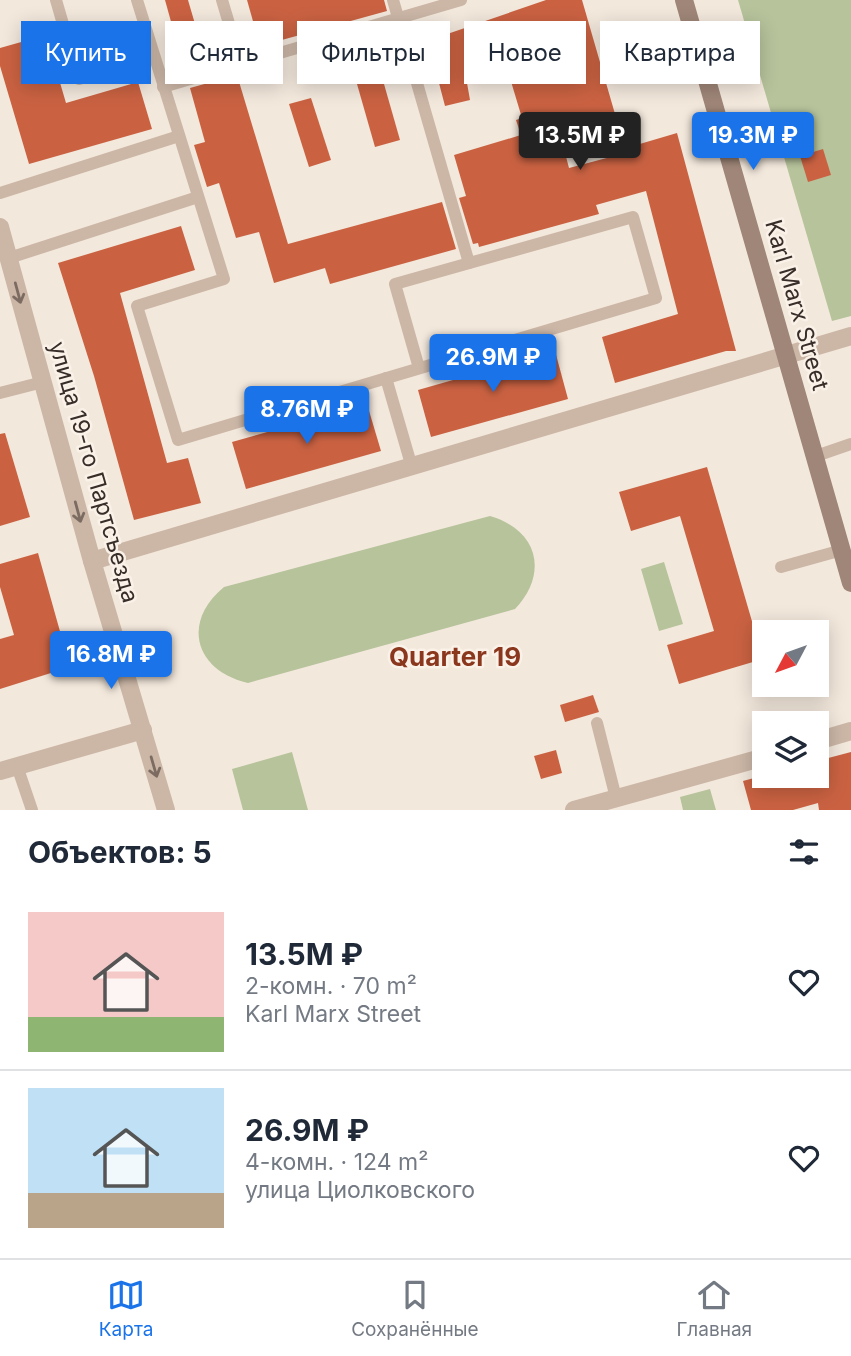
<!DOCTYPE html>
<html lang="ru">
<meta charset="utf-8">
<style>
:root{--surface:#fff;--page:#f2f2f3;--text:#1f2937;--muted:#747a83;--line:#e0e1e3;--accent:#1a73e8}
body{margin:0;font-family:Inter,sans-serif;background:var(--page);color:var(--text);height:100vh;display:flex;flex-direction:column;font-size:26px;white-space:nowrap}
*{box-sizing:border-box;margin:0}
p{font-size:23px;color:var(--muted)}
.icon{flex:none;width:38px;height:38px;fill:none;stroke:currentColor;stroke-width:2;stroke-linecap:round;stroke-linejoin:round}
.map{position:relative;height:810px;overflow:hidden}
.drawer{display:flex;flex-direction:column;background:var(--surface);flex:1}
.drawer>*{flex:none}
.banner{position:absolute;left:21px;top:21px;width:810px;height:63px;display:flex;gap:14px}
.needle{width:46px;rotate:229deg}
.buttons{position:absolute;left:752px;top:620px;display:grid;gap:14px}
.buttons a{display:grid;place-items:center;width:77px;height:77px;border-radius:0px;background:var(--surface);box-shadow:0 4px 18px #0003;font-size:35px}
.price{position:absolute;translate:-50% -60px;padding:0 16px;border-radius:7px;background:var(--accent);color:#fff;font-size:23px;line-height:46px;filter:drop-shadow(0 2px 4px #0008)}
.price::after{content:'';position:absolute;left:50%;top:42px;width:21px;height:16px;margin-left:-10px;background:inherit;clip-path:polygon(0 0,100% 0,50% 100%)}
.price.current{background:#222;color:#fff}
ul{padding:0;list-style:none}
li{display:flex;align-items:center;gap:21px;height:175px;padding:0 28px}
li+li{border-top:2px solid var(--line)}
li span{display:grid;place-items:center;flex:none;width:196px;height:140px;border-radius:0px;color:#555}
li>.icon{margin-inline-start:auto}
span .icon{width:84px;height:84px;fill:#fffc;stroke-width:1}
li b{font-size:30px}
h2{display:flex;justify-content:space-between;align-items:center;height:84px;padding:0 28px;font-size:30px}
.tag{padding:0 24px;border-radius:0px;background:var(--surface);box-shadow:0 4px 18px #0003;font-size:24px;line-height:63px}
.tag.current{background:var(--accent);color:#fff}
.dock{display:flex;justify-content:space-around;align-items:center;height:98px;border-top:2px solid var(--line);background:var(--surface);font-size:19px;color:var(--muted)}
.dock a{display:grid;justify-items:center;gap:4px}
.dock .current{color:var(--accent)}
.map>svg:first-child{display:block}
</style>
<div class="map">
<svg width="851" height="810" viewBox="0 0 851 810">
<rect width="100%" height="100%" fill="#f3e8dc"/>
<g fill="#b6c39b">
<polygon points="738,0 851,0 851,316 832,321"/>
<path d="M490,516C538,530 549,573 515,609L248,683C195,671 181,622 224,587Z"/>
<polygon points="664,562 683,624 659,631 641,569"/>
<polygon points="292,752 308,810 243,810 232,769"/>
<polygon points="710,789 716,810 683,810 680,797"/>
</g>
<g fill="#ca6242">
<polygon points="165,0 188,0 207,65 185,72"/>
<polygon points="247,0 384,0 387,11 260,46"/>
<polygon points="546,0 582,0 615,114 559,130 569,168 618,155 616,151 677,133 736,351 726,351 615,383 602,337 678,314 646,191 596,205 599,214 479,247 478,243 473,244 459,198 466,196 454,155 521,135 516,120 522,118 503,55 464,66 470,100 445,106 434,64 428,66 421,43"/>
<polygon points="46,35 66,103 138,82 152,129 29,164 0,66 0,48"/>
<polygon points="237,75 288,244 442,202 456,249 330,284 325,268 274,283 259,232 236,238 219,183 207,187 194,145 205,142 190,88"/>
<polygon points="382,77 400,140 375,147 357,84"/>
<polygon points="311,98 331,160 309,167 289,104"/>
<polygon points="823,149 831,175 808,182 800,156"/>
<polygon points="181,226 195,270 120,293 167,463 188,458 201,503 134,520 94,376 58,263"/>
<polygon points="555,351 568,399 431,437 418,390"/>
<polygon points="367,404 381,451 246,489 232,442"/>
<polygon points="5,433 30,517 0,526 0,434"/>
<polygon points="707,467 763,659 679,684 667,645 714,631 680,516 631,531 619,492"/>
<polygon points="38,553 70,667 0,689 0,639 14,635 0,587 0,564"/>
<polygon points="593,695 599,712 565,722 560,705"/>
<polygon points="556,750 562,773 541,779 534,756"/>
<polygon points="851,752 851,810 819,810 818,803 793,810 751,810 743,781 765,775 817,775 817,761"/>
</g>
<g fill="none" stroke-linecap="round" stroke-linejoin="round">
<g stroke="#ccb7a7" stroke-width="12">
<polyline points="56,0 79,79 154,57"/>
<polyline points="137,0 224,279 137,306 178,440 656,298 633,217 395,284 419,368"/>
<polyline points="222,0 241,64"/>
<polyline points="393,0 469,263"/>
<polyline points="163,87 461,0"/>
<polyline points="0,193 179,136"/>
<polyline points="9,258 198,197"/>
<polyline points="386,378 411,464"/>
<polyline points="0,393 43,382"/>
<polyline points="816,456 851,444"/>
<polyline points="781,567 842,550"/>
<polyline points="597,723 616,798"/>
<polyline points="17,766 32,810"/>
</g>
<g stroke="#ccb7a7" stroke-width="18">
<polyline points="0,227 92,561 166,810"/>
<polyline points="92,561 851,336"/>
<polyline points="817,741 851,731"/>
<polyline points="0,771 143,730"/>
<polyline points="574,810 765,757"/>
</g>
<polyline stroke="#9f8678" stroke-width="18" points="684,0 851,583"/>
</g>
<defs><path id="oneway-shaft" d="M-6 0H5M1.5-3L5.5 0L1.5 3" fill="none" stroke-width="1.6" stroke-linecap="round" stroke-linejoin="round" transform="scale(1.75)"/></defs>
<g stroke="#7b6b61">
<use href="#oneway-shaft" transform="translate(18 293) rotate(75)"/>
<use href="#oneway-shaft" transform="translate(78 512) rotate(75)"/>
<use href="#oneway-shaft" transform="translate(154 767) rotate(74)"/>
</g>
<g text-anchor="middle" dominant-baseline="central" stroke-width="5" stroke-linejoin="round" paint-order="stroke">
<g font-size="23" fill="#382d28" stroke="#faf2e8">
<text transform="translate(797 305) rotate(74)">Karl Marx Street</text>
<text transform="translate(94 472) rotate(74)">улица 19-го Партсъезда</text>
</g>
<g font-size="26" font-weight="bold" fill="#8a371e" stroke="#faf2e8">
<text x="455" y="656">Quarter 19</text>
</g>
</g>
</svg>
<div class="buttons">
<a><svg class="needle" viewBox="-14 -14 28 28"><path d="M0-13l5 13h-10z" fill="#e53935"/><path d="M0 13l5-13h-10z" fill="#747a83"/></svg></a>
<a><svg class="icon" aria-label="layers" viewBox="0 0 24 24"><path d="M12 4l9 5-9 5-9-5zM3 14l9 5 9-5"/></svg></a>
</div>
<b class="price current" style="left:580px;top:172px">13.5M ₽</b>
<b class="price" style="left:753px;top:172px">19.3M ₽</b>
<b class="price" style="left:493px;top:394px">26.9M ₽</b>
<b class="price" style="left:307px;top:446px">8.76M ₽</b>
<b class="price" style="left:111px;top:691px">16.8M ₽</b>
<div class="banner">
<a class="tag current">Купить</a>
<a class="tag">Снять</a>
<a class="tag">Фильтры</a>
<a class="tag">Новое</a>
<a class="tag">Квартира</a>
</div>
</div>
<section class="drawer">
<h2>Объектов: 5<svg class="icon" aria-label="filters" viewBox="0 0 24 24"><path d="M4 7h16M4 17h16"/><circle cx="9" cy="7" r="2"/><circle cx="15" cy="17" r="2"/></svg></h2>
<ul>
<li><span style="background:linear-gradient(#f6c9c9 75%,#8fb573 0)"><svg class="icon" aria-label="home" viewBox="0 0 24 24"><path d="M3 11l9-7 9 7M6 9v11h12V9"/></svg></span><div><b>13.5M ₽</b><p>2-комн. · 70 m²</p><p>Karl Marx Street</p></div><svg class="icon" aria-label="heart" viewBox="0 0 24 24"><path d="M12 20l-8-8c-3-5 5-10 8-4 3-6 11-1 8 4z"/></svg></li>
<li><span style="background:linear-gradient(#bfe0f5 75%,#b9a48a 0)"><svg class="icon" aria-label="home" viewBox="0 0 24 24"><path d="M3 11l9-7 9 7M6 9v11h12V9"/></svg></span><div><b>26.9M ₽</b><p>4-комн. · 124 m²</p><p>улица Циолковского</p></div><svg class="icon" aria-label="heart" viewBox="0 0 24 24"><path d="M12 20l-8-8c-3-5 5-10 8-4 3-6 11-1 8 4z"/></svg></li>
</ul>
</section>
<nav class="dock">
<a class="current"><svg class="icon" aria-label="map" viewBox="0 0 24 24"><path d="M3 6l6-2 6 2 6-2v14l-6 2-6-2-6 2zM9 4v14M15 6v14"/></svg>Карта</a>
<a><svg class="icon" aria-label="saved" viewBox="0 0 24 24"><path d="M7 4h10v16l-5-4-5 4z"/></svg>Сохранённые</a>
<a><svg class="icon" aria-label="home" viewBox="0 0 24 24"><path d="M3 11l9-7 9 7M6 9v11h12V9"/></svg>Главная</a>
</nav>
